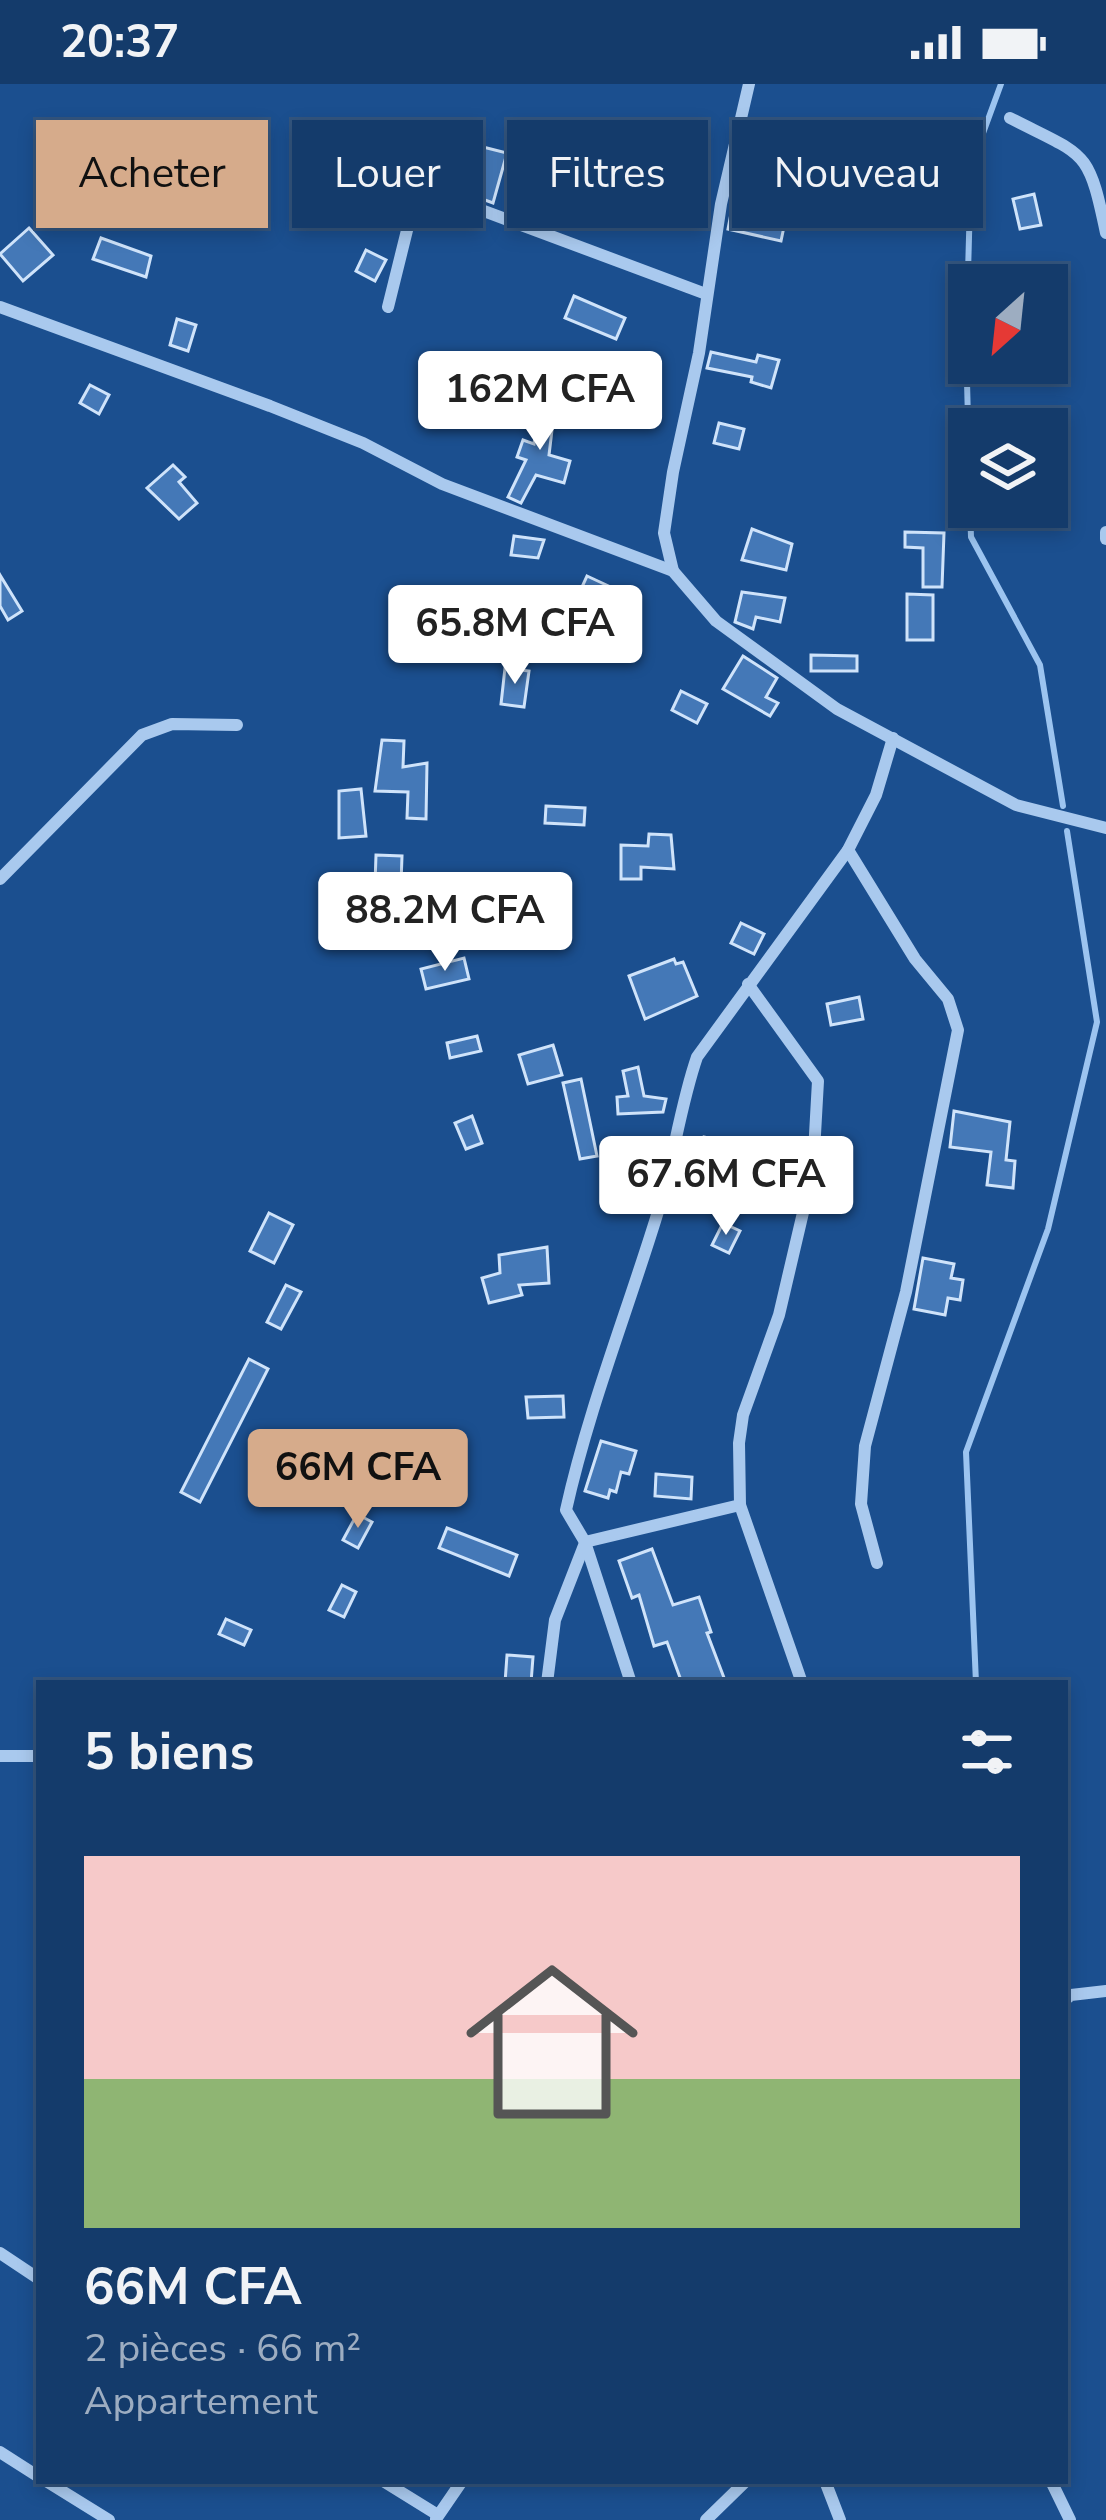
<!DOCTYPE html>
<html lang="fr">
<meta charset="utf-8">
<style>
:root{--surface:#143b6b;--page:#1d4271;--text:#f1f3f6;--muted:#9dadc1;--line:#33557e;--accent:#d6ab8b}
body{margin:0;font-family:"Nunito Sans",sans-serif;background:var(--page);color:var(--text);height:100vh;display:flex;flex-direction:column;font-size:45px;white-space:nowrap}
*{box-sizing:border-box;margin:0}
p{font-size:39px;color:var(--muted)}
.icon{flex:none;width:66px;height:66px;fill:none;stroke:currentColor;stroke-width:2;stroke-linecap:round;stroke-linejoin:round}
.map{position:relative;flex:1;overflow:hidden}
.panel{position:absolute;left:36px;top:1596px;width:1032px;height:804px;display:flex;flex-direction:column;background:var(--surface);border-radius:0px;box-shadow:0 6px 18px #0003,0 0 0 3px var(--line)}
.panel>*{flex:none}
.banner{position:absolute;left:36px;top:36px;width:1035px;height:108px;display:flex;gap:24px}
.needle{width:78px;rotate:207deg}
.buttons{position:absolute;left:948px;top:180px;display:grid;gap:24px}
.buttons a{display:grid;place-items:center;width:120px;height:120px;border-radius:0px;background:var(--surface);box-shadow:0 6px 18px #0003,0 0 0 3px var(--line);font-size:60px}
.price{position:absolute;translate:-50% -102px;padding:0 27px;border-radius:12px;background:#fff;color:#222;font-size:39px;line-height:78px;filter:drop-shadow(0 3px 6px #0008)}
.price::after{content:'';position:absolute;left:50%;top:72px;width:36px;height:27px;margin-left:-18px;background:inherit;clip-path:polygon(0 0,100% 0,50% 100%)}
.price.on{background:var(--accent);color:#111}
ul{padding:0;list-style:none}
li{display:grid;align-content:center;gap:24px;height:636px;padding:0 48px}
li+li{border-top:3px solid var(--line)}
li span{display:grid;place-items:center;height:372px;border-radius:0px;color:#555}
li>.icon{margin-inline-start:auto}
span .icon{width:216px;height:216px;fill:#fffc;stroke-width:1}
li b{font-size:51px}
h2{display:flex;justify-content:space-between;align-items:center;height:144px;padding:0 48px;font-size:51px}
.chip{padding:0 42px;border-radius:0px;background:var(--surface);box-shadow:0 6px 18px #0003,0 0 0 3px var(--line);font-size:42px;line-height:108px}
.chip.on{background:var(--accent);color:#111}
.status{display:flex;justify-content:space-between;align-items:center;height:84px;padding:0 60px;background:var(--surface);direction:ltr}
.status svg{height:33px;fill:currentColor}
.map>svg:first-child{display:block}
</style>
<div class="status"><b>20:37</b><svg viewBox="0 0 49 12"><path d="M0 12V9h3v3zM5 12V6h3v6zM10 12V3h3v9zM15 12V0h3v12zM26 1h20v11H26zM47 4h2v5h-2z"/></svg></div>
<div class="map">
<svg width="1106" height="2436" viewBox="0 0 1106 2436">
<rect width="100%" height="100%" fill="#1b4f8f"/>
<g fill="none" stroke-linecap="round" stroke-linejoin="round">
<g stroke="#9cc4f0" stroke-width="6">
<polyline points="969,373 966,260 971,82 1001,0"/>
<polyline points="970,423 971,453 1040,581 1063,722"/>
<polyline points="976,1599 966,1368 1048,1145 1097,938 1067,747"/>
</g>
</g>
<g fill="#4478b7" stroke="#cfe3fa" stroke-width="3">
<polygon points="479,62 507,69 493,119 466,109"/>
<polygon points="789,66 808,69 803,97 784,94"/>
<rect x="895" y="77" width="36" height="28"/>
<polygon points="739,88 793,100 781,157 728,145"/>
<polygon points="654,96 677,102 671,127 647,121"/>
<polygon points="1034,110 1041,141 1020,145 1013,115"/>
<polygon points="29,144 53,171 23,197 0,170"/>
<polygon points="101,154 151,172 146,193 93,175"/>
<polygon points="366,166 386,176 375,197 356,187"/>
<polygon points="574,212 625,234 616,255 565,234"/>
<polygon points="177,235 196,241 188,267 170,261"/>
<polygon points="711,268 756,278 758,271 779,276 771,304 751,298 752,293 707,284"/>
<polygon points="452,279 484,290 474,319 442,308"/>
<polygon points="90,301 109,311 99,330 80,319"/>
<polygon points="540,311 556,313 549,371 570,377 564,399 536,391 521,419 508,413 526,376 517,373 523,356 534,360"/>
<polygon points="719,339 744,345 739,365 714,359"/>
<polygon points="173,381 185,393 179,398 197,419 179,435 147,404"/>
<polygon points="752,445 792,460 786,486 742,476"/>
<polygon points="905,448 944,449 942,503 923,503 923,464 905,463"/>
<polygon points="514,452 544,456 538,474 511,471"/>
<polygon points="0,491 22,527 8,536 0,522"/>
<polygon points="587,492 632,513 614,549 570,529"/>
<polygon points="742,508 785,514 780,538 756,533 753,545 735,538"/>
<polygon points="907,510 933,511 933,556 907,556"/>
<polygon points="811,571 857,572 857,587 811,587"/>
<polygon points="743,572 777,594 766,613 778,619 770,632 723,605"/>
<polygon points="505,584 529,587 524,623 501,620"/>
<polygon points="681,607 707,620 697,639 672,626"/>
<polygon points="382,656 404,657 403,683 427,679 426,735 407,734 408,708 375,707"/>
<polygon points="361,705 366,752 339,754 339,707"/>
<polygon points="546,722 585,724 584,741 545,739"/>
<polygon points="649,750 671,751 674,785 641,783 641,795 621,795 621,761 648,762"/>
<polygon points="376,771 402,772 401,800 375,800"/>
<polygon points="741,839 764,850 754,870 731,859"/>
<polygon points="464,874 469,895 426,905 421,885"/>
<polygon points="674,875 676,880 683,878 697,912 645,935 629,892"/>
<polygon points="859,913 863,935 831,941 827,920"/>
<polygon points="477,952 481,967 450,974 447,959"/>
<polygon points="553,961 562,991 528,1000 519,971"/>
<polygon points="638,983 644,1012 666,1015 663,1028 618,1030 617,1013 628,1012 623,987"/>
<polygon points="581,995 597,1072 580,1075 563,999"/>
<polygon points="954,1027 1010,1038 1006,1076 1015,1077 1013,1104 987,1101 991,1068 950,1063"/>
<polygon points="472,1032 482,1059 466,1065 455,1039"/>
<polygon points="704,1053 730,1059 723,1091 758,1099 754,1115 717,1106 718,1100 695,1095"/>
<polygon points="269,1129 293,1141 274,1179 250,1167"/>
<polygon points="723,1139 740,1147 729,1169 712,1161"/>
<polygon points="547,1163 549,1199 519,1201 522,1211 489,1219 482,1194 500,1189 499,1171"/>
<polygon points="923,1174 954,1180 951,1194 963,1196 960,1216 948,1214 945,1231 914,1225"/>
<polygon points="286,1201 301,1208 281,1245 267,1238"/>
<polygon points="249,1275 268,1285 200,1418 181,1408"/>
<polygon points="563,1312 564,1333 528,1334 526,1313"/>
<polygon points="601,1357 636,1367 629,1390 621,1388 616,1408 610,1406 608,1414 585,1407"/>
<polygon points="656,1390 692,1393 691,1415 655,1412"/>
<polygon points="357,1430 372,1438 358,1464 343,1456"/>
<polygon points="447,1444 517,1471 509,1492 439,1464"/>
<polygon points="652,1465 673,1521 699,1513 711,1548 707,1549 726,1599 682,1599 667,1558 654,1562 639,1511 632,1514 619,1477"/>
<polygon points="342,1501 356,1508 344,1533 329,1526"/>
<polygon points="226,1535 251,1546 244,1561 219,1550"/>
<polygon points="507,1571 533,1573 531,1599 505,1599"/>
</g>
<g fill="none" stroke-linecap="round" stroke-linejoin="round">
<g stroke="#a9c9ee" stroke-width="12">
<path d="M1010,34C1086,73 1088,63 1106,149"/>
<polyline points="0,223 270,322 363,359 442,400 673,487 716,537 837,625 1016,721 1106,744"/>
<polyline points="388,223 416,110 425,105 706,210"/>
<polyline points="1106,448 1106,455"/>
<polyline points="673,487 664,449 673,388 699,269 721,120 749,0"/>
<polyline points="848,766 915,875 948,915 958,946 906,1208 865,1362 861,1420 877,1479"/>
<polyline points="0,795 142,651 172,640 237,641"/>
<polyline points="740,1421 802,1599"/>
<polyline points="585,1458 740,1421 739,1359 743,1331 779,1231 813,1086 818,997 748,900"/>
<polyline points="547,1599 555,1536 585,1459"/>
<path d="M631,1599L585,1458L566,1426C588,1327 626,1231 656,1134C673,1081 679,1025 697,973L848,766L876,711L893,654"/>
<polyline points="0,1672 39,1672"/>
<polyline points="1065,1916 1071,1911 1106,1907"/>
<polyline points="0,2169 39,2195"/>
<polyline points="0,2368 39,2393"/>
<polyline points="46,2397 109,2436"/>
<polyline points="383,2397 438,2431"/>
<polyline points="825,2397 840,2436"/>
<polyline points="1051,2397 1070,2436"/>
<polyline points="436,2435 462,2397"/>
<polyline points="706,2436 746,2397"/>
</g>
</g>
</svg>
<div class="buttons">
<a><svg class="needle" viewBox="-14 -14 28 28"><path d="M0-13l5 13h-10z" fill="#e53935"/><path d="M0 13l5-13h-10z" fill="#9dadc1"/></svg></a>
<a><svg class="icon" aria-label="layers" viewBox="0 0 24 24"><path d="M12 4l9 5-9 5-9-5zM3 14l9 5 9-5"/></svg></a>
</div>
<b class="price" style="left:540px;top:369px">162M CFA</b>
<b class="price" style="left:515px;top:603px">65.8M CFA</b>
<b class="price" style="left:445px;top:890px">88.2M CFA</b>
<b class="price" style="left:726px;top:1154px">67.6M CFA</b>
<b class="price on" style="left:358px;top:1447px">66M CFA</b>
<div class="banner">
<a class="chip on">Acheter</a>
<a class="chip">Louer</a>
<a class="chip">Filtres</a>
<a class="chip">Nouveau</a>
</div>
<section class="panel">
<h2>5 biens<svg class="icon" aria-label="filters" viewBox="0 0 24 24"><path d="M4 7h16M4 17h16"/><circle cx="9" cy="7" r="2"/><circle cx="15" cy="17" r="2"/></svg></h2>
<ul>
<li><span style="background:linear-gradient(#f6c9c9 60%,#8fb573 0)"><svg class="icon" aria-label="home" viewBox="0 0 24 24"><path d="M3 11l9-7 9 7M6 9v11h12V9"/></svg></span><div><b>66M CFA</b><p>2 pièces · 66 m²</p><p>Appartement</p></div></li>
</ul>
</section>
</div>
